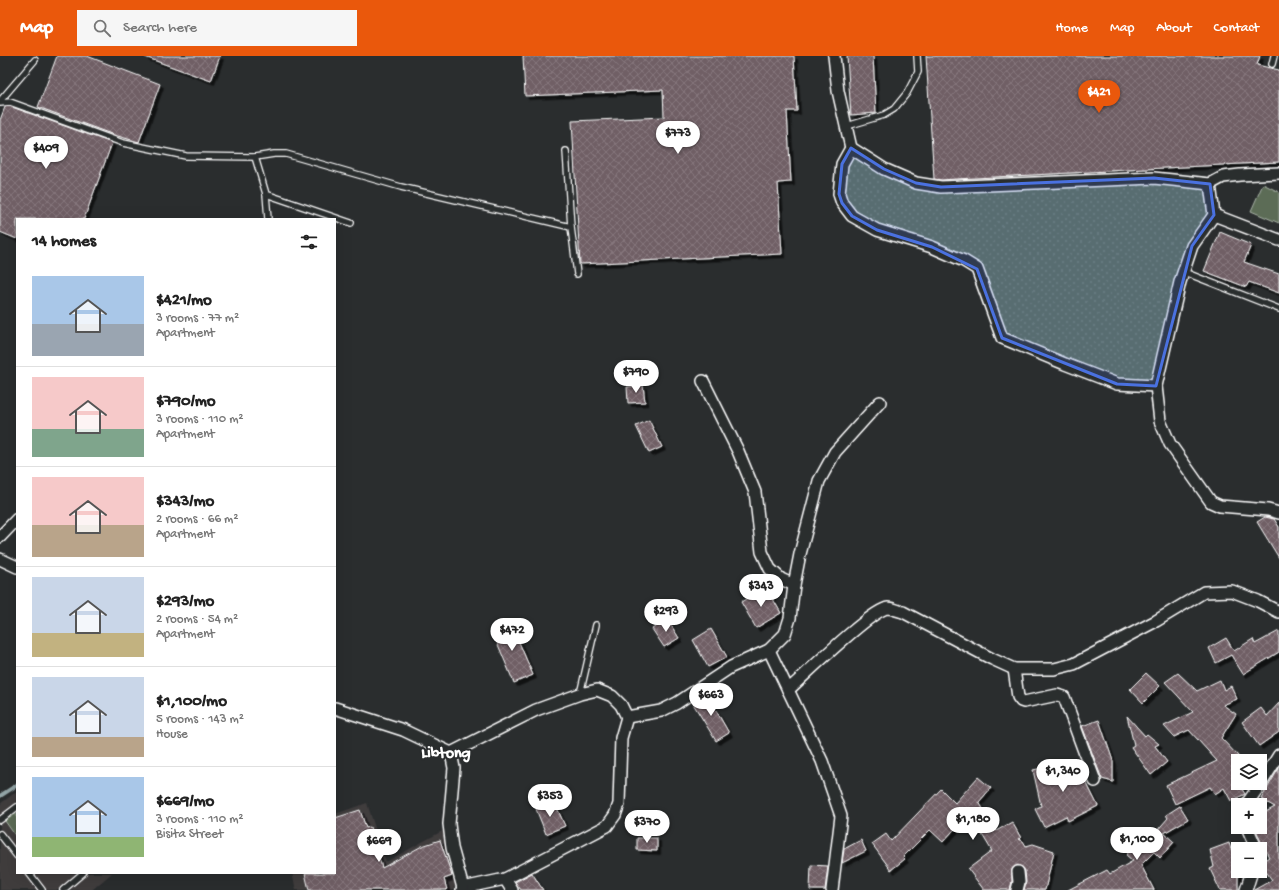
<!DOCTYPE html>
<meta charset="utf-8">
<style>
:root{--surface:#fff;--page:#f6f6f6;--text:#222;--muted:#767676;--line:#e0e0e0;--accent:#ea580c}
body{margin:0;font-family:"Gochi Hand",sans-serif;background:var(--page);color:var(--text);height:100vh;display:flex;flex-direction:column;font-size:15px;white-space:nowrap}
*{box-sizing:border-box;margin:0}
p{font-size:13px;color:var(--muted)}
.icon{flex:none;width:22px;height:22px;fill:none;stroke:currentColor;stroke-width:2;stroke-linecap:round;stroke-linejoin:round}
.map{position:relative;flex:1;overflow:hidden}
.side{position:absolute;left:16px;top:162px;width:320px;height:656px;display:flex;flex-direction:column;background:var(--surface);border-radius:0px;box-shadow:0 4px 16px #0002}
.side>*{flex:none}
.tools{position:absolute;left:1231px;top:698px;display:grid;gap:8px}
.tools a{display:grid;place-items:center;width:36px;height:36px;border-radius:0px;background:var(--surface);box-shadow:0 4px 16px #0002;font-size:20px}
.price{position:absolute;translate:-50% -34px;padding:0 9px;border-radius:14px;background:#fff;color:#222;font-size:13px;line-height:26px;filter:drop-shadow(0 1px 2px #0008)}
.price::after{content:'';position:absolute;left:50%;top:24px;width:12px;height:9px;margin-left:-6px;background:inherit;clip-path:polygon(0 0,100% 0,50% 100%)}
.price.on{background:var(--accent);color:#fff}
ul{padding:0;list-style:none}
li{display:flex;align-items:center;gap:12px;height:100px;padding:0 16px}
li+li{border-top:1px solid var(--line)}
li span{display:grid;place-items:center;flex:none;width:112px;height:80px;border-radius:0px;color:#555}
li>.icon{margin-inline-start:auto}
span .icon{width:48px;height:48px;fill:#fffc;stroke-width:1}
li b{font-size:17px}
h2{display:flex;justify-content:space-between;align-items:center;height:48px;padding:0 16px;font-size:17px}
header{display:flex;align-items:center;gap:24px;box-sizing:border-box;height:56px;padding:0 20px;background:var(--accent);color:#fff}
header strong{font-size:19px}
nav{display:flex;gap:22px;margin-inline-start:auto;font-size:14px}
.search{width:280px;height:36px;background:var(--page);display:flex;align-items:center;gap:10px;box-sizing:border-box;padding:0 14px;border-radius:0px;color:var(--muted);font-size:15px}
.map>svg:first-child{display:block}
</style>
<header>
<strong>Map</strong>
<div class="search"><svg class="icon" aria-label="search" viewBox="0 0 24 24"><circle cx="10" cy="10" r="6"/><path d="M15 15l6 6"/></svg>Search here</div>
<nav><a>Home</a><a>Map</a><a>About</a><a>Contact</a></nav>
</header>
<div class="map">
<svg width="1279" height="834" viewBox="0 0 1279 834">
<defs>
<pattern id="grass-dots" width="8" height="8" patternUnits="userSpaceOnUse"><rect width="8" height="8" fill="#5b6c56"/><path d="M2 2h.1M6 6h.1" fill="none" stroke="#74826f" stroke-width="1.8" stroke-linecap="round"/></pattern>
<pattern id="building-cross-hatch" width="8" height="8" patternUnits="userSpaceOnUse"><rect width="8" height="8" fill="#705e65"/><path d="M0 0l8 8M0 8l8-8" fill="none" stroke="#85767c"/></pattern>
<filter id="shadow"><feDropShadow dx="3.5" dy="3.5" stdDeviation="0" flood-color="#0009"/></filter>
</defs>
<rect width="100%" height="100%" fill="#2a2d2e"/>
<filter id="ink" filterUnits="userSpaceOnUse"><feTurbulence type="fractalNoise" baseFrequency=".025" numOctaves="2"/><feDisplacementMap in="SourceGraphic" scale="8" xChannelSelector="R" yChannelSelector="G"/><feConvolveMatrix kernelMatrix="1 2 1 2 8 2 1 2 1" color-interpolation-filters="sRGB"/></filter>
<g filter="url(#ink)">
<g fill="#3f3c3e">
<polygon points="17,735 17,817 112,817 92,834 0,834 0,748"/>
<polygon points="367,747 386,806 444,774 457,827 453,834 296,834 292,817 335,817 335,758"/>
</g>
<polygon fill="url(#grass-dots)" stroke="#adb6aa" points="851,92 916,127 1154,122 1210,128 1214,159 1192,190 1156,330 1117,328 1002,282 977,213 877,174 842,147 842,108"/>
<g fill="#5b6c56" stroke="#adb6aa">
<polygon points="1263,128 1279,136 1279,167 1251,155"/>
<polygon points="17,757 17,782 5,765"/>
</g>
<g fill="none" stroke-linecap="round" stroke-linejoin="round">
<polyline stroke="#94a6a8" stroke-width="4" points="0,740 17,729"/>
</g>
<g fill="url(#building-cross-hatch)" stroke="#fff" filter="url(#shadow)">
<polygon points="57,0 87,0 160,28 139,86 114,79 38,51"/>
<polygon points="146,0 220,0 211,25 145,1"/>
<polygon points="523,0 794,0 797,55 787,55 791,126 778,127 782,198 580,208 572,65 664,61 663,34 525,40"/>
<polygon points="847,0 873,0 876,57 851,59"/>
<polygon points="926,0 1260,0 1257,9 1279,14 1279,106 956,123 941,124 934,123"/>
<polygon points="9,50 112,87 84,163 17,163 17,183 0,176 0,64 5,51"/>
<polygon points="1220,176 1251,189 1244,206 1279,218 1279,237 1249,226 1246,231 1204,215"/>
<polygon points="643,329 645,346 628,347 627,331"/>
<polygon points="649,364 662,391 649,397 636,370"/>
<polygon points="1265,461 1274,463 1279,471 1279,502 1257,466"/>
<polygon points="766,531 781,557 756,572 741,546"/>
<polygon points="667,563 679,582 664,591 652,573"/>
<polygon points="510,565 533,619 514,627 491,572"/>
<polygon points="711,573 727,601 708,611 693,584"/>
<polygon points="1279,575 1279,596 1243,618 1231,599 1216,607 1209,592 1226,582 1234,595 1253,583 1255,588"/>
<polygon points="1146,617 1160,630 1143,647 1130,633"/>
<polygon points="1178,617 1197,635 1220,624 1224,634 1231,630 1237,643 1223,649 1236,658 1221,682 1238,700 1238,727 1245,738 1231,745 1224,732 1215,738 1210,731 1175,748 1166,729 1217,705 1189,674 1174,681 1164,670 1193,656 1165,626"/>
<polygon points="706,637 729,677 716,685 692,646"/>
<polygon points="1279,647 1279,676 1259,690 1242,666 1261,652 1267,660"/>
<polygon points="1127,660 1145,680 1147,678 1159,688 1155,690 1167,706 1151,719 1131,691 1134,689"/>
<polygon points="1099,664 1113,705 1113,726 1102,723 1082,670"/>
<polygon points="1080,704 1085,717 1081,716 1098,750 1068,765 1066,760 1044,771 1035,753 1041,750 1033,714"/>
<polygon points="1279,712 1279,834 1254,834 1272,824 1260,807 1269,801 1261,786 1255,771 1260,771 1260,759 1275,751 1261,743"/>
<polygon points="978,721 991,732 979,746 996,775 1012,766 1021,782 1018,783 1023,785 1026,790 1033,788 1054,795 1045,834 1024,834 1026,826 1025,815 1023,812 1018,809 1014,811 1012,814 1012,825 1010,834 984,834 968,813 992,795 969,757 943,786 930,774 903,801 905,803 891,814 872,788 886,778 891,785 941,733 955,747"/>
<polygon points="554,745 565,770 546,778 536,753"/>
<polygon points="1180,750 1188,763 1164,777 1174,786 1160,802 1154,796 1141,809 1154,834 1068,834 1107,814 1110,818 1133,805 1126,799 1138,788 1142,792 1168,762 1166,759"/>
<polygon points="360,754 366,772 370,771 382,812 422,790 440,784 452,820 444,823 447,834 309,834 305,817 335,817 335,762"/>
<polygon points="637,782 657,782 657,795 637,794"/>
<polygon points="861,784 866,795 842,807 844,793"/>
<polygon points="1229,787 1235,804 1238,802 1238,834 1220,834 1210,813 1214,811 1210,794"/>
<polygon points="811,809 828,810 825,834 810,834"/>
<polygon points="532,817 543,834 521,834 515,826"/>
</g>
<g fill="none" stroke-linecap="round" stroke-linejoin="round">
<defs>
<g id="lane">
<polyline points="1272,8 1274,0"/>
<polyline points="0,45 35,4"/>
<polyline points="0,47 10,46 123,87 186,100 255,101 274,98 286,98 401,131 571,171"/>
<polyline points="847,70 884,59 894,53 907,37 918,16 917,0"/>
<polyline points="566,95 571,171 577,218"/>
<polyline points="255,101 266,138 268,163"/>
<polyline points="266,138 351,167"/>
<polyline points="1184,216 1279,253"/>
<polyline points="580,638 596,569"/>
<polyline points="0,764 17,751"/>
<polyline points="0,778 17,800"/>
<polyline points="29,817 42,834"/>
<polyline points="63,834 83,817"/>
</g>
<g id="street">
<polyline points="834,0 838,35 851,92"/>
<polyline points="851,92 842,108 839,138 842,147 852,160 877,174 932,191 964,205 977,213 1002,282 1065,308 1117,328 1156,330"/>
<polyline points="851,92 884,113 916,127 941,131 1154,122 1210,128 1223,121 1240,119 1279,117"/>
<polyline points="1210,128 1214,159 1192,190 1180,226 1156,330 1160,365 1170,388 1211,446 1220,450 1268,454 1279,457"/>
<polyline points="1214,159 1279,184"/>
<polyline points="703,325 738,395 755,436 762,496 770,513 781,523 794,529"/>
<polyline points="0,481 17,463"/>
<polyline points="0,503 17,511"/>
<polyline points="769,594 822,705 841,760 832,834"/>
<polyline points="1014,613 1018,641 1021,645 1024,646 1057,639 1064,641 1095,725"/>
<path d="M788,634C804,620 872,553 888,552C892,552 898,555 903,556L992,603L1014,613H1054L1074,608L1156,565L1204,536L1232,535L1258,545L1279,556"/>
<polyline points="335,652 403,674 451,697"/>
<polyline points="627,661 661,655 677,647 731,611 769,594 785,578 790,562 794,529 800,498 819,425 835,396 880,346"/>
<polyline points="451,697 536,654 580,638 597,634 612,640 621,649 627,661 621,682 619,748 615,759 607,770 505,823 463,832 462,834"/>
<polyline points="451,697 454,712 449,768 452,792 463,832"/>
<polyline points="1246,749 1262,726 1279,699"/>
<polyline points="1247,771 1254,787 1255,793"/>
<polyline points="505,823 512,834"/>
<polyline points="1017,834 1019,826 1018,816"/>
<polyline points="1246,834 1252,815"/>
</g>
</defs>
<use href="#lane" stroke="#fff" stroke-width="8"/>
<use href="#street" stroke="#fff" stroke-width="14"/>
<use href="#lane" stroke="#2a2d2e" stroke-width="5.5"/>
<use href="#street" stroke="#2a2d2e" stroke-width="11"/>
</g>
</g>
<path fill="#4a71e0" fill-opacity="0.2" stroke="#4a71e0" stroke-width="3" stroke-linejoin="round" d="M851,92L884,113L916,127L941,131L1154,122L1210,128L1214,159L1192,190L1156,330L1117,328L1002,282L977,213L932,191L877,174L852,160L842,147L839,138L842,108Z"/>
<g text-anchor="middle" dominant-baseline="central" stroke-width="4" stroke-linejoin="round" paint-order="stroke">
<g font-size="16" font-weight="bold" fill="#fff" stroke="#2a2d2e">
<text x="446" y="698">Libtong</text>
</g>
</g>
</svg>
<div class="tools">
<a><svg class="icon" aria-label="layers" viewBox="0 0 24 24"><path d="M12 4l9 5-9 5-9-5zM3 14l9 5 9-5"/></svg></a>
<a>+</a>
<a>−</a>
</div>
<b class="price on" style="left:1099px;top:58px">$421</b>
<b class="price" style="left:678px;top:99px">$773</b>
<b class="price" style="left:46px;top:114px">$409</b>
<b class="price" style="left:636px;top:338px">$790</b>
<b class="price" style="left:761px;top:552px">$343</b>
<b class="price" style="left:666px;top:577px">$293</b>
<b class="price" style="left:512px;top:596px">$472</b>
<b class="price" style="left:711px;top:661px">$663</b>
<b class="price" style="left:1063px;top:737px">$1,340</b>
<b class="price" style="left:550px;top:762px">$353</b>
<b class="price" style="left:973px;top:785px">$1,180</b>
<b class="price" style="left:647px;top:788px">$370</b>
<b class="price" style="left:1137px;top:805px">$1,100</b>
<b class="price" style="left:379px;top:807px">$669</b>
<section class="side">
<h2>14 homes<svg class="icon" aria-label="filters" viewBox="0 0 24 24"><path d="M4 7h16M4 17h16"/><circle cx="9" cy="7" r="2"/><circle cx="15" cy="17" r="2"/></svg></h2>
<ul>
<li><span style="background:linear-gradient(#a9c7e8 60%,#9aa5b1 0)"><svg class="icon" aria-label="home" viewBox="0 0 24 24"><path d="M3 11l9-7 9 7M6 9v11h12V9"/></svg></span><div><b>$421/mo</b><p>3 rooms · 77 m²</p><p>Apartment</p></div></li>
<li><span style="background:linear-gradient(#f6c9c9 65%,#7fa58c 0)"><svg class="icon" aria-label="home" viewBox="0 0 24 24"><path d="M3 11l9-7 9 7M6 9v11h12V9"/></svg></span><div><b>$790/mo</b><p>3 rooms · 110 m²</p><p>Apartment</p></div></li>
<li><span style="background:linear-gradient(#f6c9c9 60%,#b9a48a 0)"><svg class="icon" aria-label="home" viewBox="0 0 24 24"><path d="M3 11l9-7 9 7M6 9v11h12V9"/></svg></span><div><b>$343/mo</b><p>2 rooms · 66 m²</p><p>Apartment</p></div></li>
<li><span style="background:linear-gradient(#c9d6e8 70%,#c2b280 0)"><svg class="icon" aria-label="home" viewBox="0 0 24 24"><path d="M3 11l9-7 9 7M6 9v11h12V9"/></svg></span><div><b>$293/mo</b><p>2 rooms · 54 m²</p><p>Apartment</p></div></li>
<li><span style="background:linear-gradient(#c9d6e8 75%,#b9a48a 0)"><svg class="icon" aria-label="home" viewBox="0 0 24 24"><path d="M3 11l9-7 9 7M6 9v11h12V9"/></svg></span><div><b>$1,100/mo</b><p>5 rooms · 143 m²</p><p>House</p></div></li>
<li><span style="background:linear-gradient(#a9c7e8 75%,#8fb573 0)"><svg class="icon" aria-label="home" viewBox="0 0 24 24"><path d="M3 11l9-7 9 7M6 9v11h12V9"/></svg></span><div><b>$669/mo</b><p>3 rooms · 110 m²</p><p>Bisita Street</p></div></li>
</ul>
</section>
</div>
